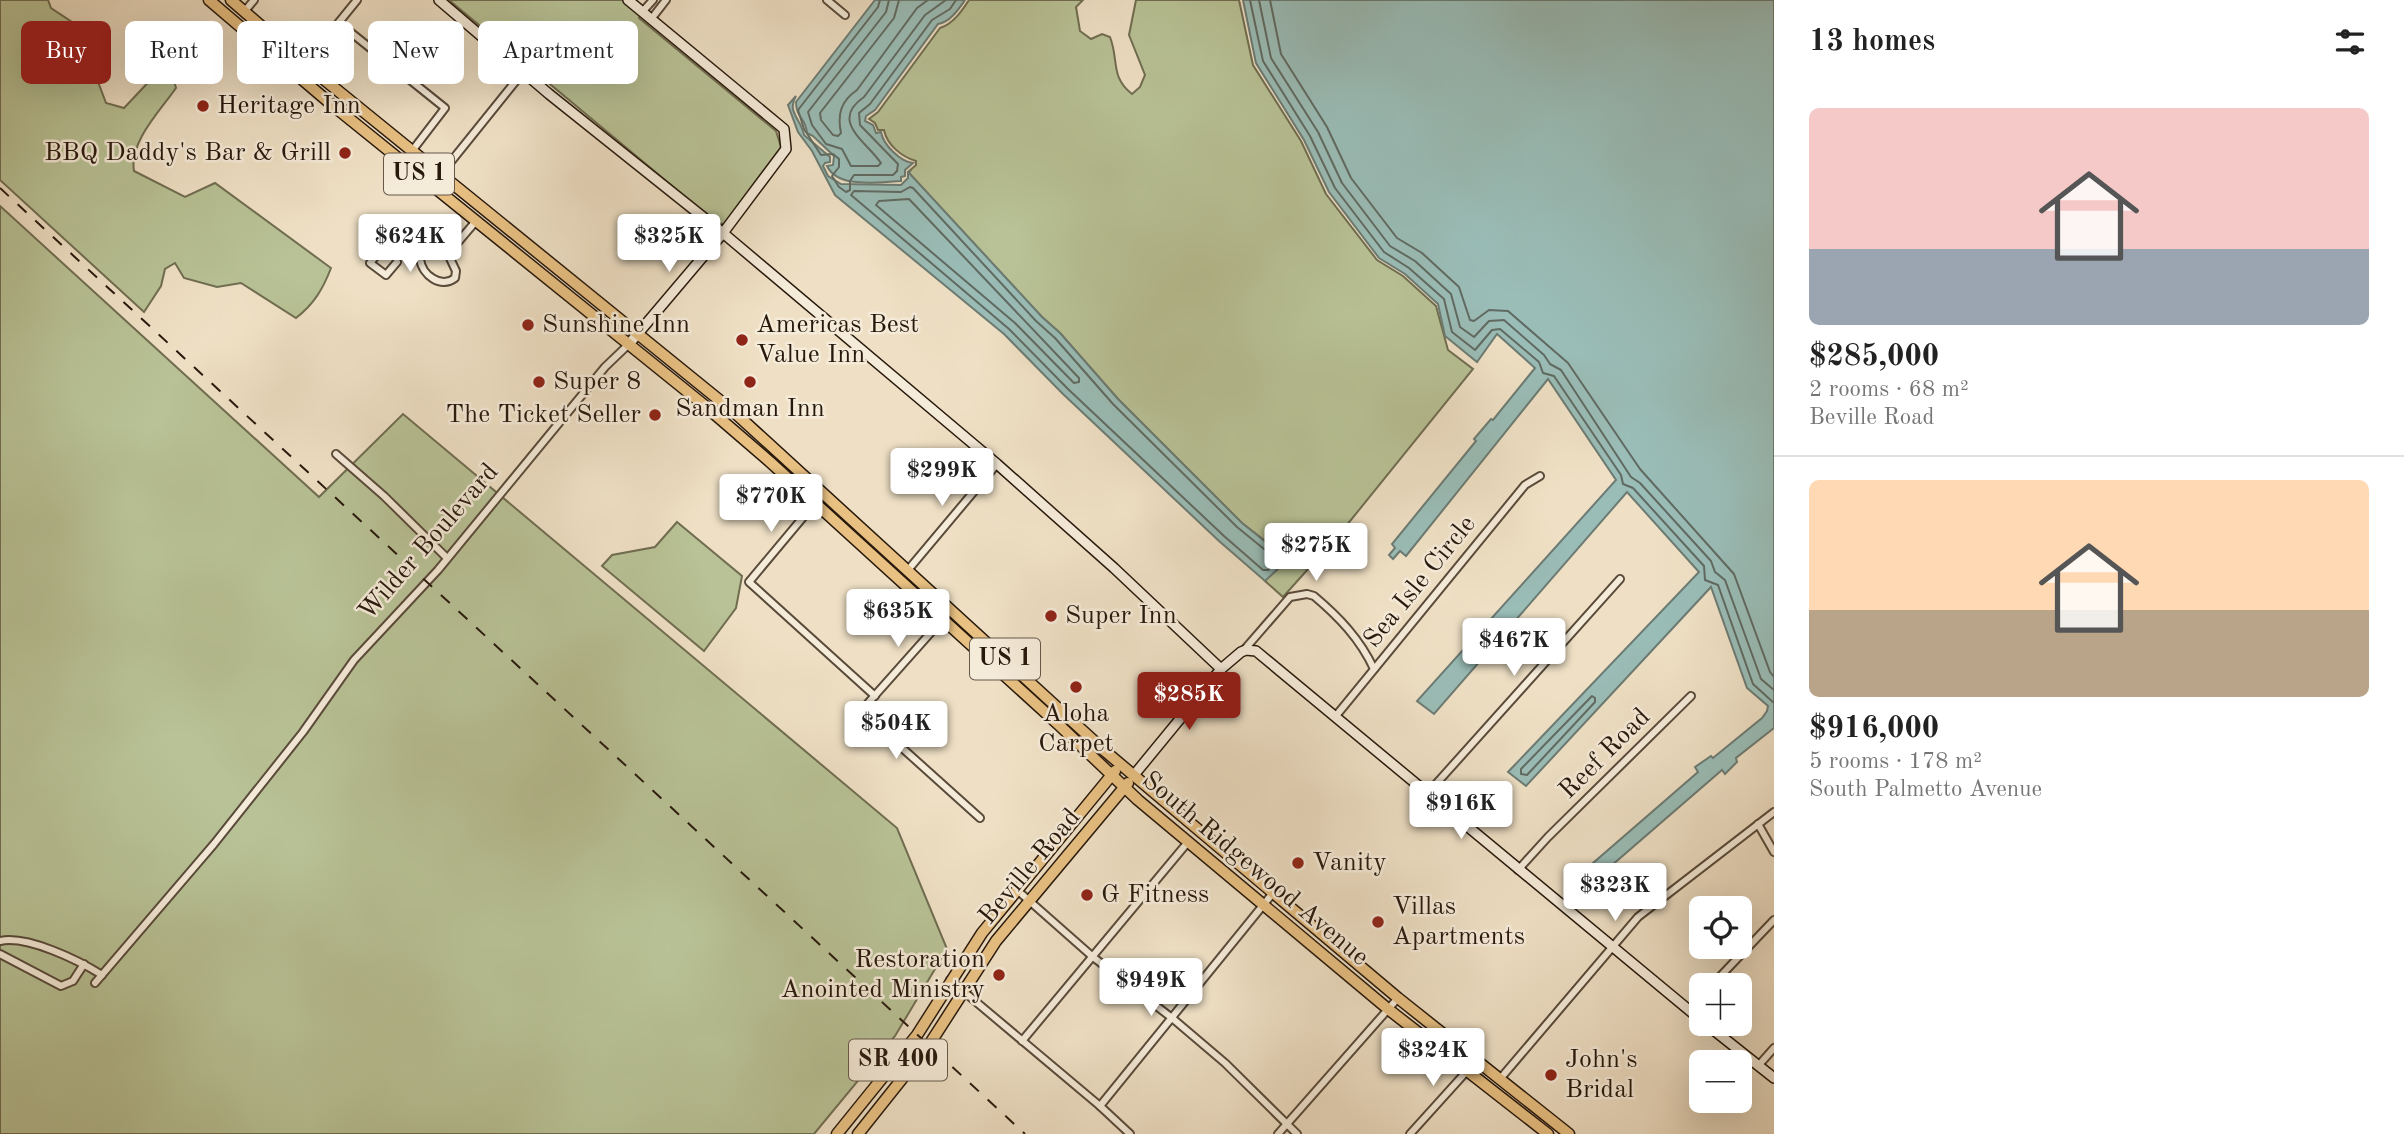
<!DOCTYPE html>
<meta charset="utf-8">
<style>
:root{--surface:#fff;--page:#f6f6f6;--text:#222;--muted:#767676;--line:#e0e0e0;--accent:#8f2418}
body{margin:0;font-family:"Old Standard TT",serif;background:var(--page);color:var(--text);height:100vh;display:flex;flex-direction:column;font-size:26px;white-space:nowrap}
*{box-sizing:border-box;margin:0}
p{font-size:23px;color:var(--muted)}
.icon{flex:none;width:38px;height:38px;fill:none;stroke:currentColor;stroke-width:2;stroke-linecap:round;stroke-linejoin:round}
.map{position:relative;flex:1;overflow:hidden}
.sheet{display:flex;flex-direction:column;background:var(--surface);width:630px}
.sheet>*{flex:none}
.guide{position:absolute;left:21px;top:21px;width:665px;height:63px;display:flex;gap:14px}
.buttons{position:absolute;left:1689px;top:896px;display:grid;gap:14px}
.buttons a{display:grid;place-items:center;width:63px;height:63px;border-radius:10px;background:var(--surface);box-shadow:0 7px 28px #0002;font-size:35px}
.price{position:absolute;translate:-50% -60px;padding:0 16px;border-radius:7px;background:#fff;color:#222;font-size:23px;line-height:46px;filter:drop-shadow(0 2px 4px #0008)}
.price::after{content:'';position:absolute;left:50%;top:42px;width:21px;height:16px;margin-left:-10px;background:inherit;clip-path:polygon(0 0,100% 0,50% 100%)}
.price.active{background:var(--accent);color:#fff}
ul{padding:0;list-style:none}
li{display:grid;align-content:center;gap:14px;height:371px;padding:0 35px}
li+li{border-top:2px solid var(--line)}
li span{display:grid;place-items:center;height:217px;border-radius:10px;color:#555}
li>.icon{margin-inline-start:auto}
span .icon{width:126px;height:126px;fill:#fffc;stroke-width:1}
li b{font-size:30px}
h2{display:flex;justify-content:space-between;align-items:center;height:84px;padding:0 35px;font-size:30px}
.tag{padding:0 24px;border-radius:10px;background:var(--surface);box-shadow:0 7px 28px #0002;font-size:24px;line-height:63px}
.tag.active{background:var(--accent);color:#fff}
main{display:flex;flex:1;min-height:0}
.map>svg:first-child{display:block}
</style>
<main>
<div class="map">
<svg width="1774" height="1134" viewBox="0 0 1774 1134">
<rect width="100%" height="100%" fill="#efe0c5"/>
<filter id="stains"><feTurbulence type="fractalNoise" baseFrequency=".00286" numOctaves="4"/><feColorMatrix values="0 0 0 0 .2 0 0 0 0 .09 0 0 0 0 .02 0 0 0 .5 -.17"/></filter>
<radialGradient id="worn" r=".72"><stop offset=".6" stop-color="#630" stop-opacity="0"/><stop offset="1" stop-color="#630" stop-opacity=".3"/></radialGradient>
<g fill="#b8c296" stroke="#706d51" stroke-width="2">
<path d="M0,0H48L51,8L72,22L96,52L97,79L106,103L124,108L156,74L173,77L176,88C160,111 129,142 134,171L185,197L215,183L331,268C323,289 314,304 296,318L241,283L217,287L184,278L175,263L165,269L161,286L144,312L0,180Z"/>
<polygon points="449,0 622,0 641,14 639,18 776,131 781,147 724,225 707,215"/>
<path d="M969,0H1083L1076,7L1080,31L1091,39L1102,34L1110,37C1119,60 1110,77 1132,94L1140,87L1145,75L1129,35L1136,0H1239L1253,65L1301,141L1326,194L1377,260L1403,276L1436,306L1448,350L1473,369L1342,531L1283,597L1265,581L1282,554L1242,523L1118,399L1060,333L1042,317L908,172L916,165V161C902,157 887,145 884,130H878L875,123L869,119L878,112L940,28C953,24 962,11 969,0Z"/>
<polygon points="0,206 319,497 403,414 897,828 947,949 895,1036 814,1134 0,1134"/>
<polygon points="677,522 742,576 736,608 704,651 602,566 612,555 655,547"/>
</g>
<g fill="#9abdb7" stroke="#6c7b73" stroke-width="2">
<path d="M875,0H965C958,10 950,22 938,24L875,110L866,116L865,121L873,125L876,133L881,132C883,145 901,162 913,163L905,170V176L901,177V181C878,182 838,189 827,166L833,165L834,156L813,136L807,133C806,118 796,118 796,102Z"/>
<polygon points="1243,0 1774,0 1774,728 1736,758 1737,762 1725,774 1722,770 1596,879 1585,897 1573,888 1585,870 1698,772 1695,767 1711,756 1713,758 1762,718 1767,711 1768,706 1747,688 1711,587 1526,786 1508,772 1699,572 1627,492 1434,714 1417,701 1616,480 1548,379 1406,556 1400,551 1393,559 1389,555 1395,548 1392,544 1476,441 1474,439 1491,419 1493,420 1535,368 1497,334 1477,362 1445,336 1438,304 1405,274 1379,258 1329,192 1304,140 1256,63"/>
<path d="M796,96C786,112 802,120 804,135L830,157V162L825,163L823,166L828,176L841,184L901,185L908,178V172L911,170L909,173L1042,317L1060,333L1118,399L1242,523L1282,555L1283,564L1265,581L1219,541L1063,394L1004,334L835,195L812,151L798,132L788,105Z"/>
</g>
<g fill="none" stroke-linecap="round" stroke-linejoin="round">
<g stroke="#606a62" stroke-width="2">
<polyline points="880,0 878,7 798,110 804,129 821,155 833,154 839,159 839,167 832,176 839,187 846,192 850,190 850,181 854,175 893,175 897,171 898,164 860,125 859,113 870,104 932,20 950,9 956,0"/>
<path d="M889,0L886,12L808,112L812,125L826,144L842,149L851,166H878L881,163C866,141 829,121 864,97L925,15L946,0"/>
<path d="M899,0L894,18L820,113L821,120L833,135L838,136L841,133C837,114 841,101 857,90L917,8L928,0"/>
<polyline points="1250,0 1263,61 1310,136 1335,188 1384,252 1409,268 1444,299 1452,332 1475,350 1492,330 1500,329 1539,362 1543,373 1554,376 1621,475 1623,484 1633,488 1704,566 1705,580 1718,585 1753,684 1774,703"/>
<polyline points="1259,0 1271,58 1318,132 1342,183 1390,246 1415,261 1451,294 1460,327 1474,337 1489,321 1504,320 1544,355 1550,364 1561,370 1631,477 1640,483 1711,561 1715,572 1725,580 1761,679 1774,690"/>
<polyline points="1270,0 1281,54 1327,127 1351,178 1397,238 1422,253 1459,287 1470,320 1474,321 1489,310 1508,311 1568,363 1640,469 1734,574 1770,672 1774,677"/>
<polygon points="910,187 913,188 1036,321 1055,338 1113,404 1237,527 1275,558 1275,562 1268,570 1263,570 1224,536 1068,389 1009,329 851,195 854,191 901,192"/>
<polygon points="909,199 1079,378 1079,382 1074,383 1015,323 876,205 879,201"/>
<polygon points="1592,696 1595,698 1595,702 1527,775 1521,774 1521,769"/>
</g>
<defs>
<g id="street">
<polyline points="827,0 845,15"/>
<polyline points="643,11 653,0"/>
<polyline points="244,12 254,0"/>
<polyline points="652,18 666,0"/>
<polyline points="339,23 445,108 412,151"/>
<polyline points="305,64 357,0"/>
<polyline points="441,174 523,72"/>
<polyline points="384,246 370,263 386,275 397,262"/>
<path d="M448,254L456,271L455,278C441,289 422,275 420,259L422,254L430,249L448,254L476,221"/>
<polyline points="336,454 384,496 447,558"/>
<polyline points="815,503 749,582 875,696"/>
<polyline points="908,570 997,464"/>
<polyline points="942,620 861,711 980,818"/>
<path d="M1244,650L1290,597L1307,594L1314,596C1339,617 1360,639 1374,669"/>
<polyline points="1335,717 1525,485 1540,476"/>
<polyline points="1427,794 1620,579"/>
<polyline points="1758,824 1774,852"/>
<polyline points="1518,870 1548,837 1691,696"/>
<polyline points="1017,890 1093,957 1172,1018 1225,1063 1297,1134"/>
<path d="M0,941C27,935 78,960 102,975"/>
<polyline points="0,954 61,986 73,981 84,964"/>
<polyline points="950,980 1100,1106 1130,1134"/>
<polyline points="95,983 214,844 303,732 354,660 438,570 605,367 629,344"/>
<polyline points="1712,985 1774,920"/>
<polyline points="1689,1010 1701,997"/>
<polyline points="1022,1041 1188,842"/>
<polyline points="1758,1066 1774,1048"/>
<polyline points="1500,1079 1638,917 1774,812"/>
<polyline points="1100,1106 1273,893"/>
<polyline points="1278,1134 1398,998"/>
<polyline points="1410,1134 1476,1061"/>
</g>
<g id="secondary">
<polyline points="439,0 549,94 723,233 997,464 1114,568 1221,669"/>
<polyline points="628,0 784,129 786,149 723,233 629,344"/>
<polyline points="1134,775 1221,669 1241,652 1246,650 1256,651 1701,1020"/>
<polyline points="1706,1024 1774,1078"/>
</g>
<g id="primary">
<polyline points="209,0 331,104 704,405 769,461 1059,725 1138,800 1388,1009 1548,1134"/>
<polyline points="231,0 305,64 734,412 1106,752 1398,998 1569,1134"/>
<polyline points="837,1134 917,1035 982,933 1115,771"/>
<polyline points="858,1134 929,1045 996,941 1128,783"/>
</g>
</defs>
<use href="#street" stroke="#594a3a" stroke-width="10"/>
<use href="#secondary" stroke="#27180c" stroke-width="12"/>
<use href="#primary" stroke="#27180c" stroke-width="13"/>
<use href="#street" stroke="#f5ebd9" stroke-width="6"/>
<use href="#secondary" stroke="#f5ebd9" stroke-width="9"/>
<use href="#primary" stroke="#e8c082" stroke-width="10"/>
<polyline stroke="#27180c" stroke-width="2" stroke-dasharray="12 12" stroke-linecap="butt" points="0,188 1025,1134"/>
</g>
<g fill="#8f2418" stroke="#f5ebd9" stroke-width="2.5">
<circle cx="203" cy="106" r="7"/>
<circle cx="345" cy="153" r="7"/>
<circle cx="528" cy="325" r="7"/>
<circle cx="742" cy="340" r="7"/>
<circle cx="539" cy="382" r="7"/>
<circle cx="750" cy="382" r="7"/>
<circle cx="655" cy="415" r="7"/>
<circle cx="1051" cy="616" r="7"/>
<circle cx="1076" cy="687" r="7"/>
<circle cx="1298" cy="863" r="7"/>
<circle cx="1087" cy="895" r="7"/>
<circle cx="1378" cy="922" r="7"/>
<circle cx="999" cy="975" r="7"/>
<circle cx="1551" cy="1075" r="7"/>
</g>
<g text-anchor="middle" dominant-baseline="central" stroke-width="5" stroke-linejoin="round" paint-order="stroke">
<g fill="#f5ebd9" stroke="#65574a" stroke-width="2">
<rect x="384" y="153.5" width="70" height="41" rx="5"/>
<rect x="970" y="638.5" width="70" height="41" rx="5"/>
<rect x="849" y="1039.5" width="98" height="41" rx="5"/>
</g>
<g font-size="24" font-weight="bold" fill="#27180c">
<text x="419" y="174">US 1</text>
<text x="1005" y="659">US 1</text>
<text x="898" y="1060">SR 400</text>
</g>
<g font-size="26" fill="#27180c" stroke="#f5ebd9" text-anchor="start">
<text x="217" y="106">Heritage Inn</text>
<text x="331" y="153" text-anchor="end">BBQ Daddy's Bar &amp; Grill</text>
<text x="542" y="325">Sunshine Inn</text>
<text x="756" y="325">Americas Best<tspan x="756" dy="30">Value Inn</tspan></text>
<text x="553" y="382">Super 8</text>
<text x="750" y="409" text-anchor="middle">Sandman Inn</text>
<text x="641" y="415" text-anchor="end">The Ticket Seller</text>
<text x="1065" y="616">Super Inn</text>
<text x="1076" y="714" text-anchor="middle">Aloha<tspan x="1076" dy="30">Carpet</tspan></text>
<text x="1312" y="863">Vanity</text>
<text x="1101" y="895">G Fitness</text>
<text x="1392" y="907">Villas<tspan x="1392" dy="30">Apartments</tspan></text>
<text x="985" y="960" text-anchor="end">Restoration<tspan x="985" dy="30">Anointed Ministry</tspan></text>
<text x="1565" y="1060">John's<tspan x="1565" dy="30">Bridal</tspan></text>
</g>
<g font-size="26" fill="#27180c" stroke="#f5ebd9">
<text transform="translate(429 542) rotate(-49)">Wilder Boulevard</text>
<text transform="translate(1420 582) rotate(-51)">Sea Isle Circle</text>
<text transform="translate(1605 754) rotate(-45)">Reef Road</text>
<text transform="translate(1030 867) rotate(-50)">Beville Road</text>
<text transform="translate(1255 869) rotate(40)">South Ridgewood Avenue</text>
</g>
</g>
<rect width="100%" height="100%" filter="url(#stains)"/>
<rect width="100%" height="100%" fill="url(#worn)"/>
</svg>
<div class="buttons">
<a><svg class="icon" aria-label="locate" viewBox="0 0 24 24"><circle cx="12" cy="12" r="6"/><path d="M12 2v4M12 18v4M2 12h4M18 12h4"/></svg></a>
<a>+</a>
<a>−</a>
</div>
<b class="price" style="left:410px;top:274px">$624K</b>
<b class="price" style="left:669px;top:274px">$325K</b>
<b class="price" style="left:942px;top:508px">$299K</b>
<b class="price" style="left:771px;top:534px">$770K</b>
<b class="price" style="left:1316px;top:583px">$275K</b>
<b class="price" style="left:898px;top:649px">$635K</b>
<b class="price" style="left:1514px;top:678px">$467K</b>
<b class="price active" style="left:1189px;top:732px">$285K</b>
<b class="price" style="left:896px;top:761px">$504K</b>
<b class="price" style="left:1461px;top:841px">$916K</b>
<b class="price" style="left:1615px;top:923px">$323K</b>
<b class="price" style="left:1151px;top:1018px">$949K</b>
<b class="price" style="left:1433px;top:1088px">$324K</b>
<div class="guide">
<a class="tag active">Buy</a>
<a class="tag">Rent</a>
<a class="tag">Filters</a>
<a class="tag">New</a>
<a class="tag">Apartment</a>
</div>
</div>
<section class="sheet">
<h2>13 homes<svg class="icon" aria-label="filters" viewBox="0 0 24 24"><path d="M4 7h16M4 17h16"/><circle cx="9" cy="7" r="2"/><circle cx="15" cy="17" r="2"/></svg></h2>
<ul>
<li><span style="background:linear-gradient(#f6c9c9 65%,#9aa5b1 0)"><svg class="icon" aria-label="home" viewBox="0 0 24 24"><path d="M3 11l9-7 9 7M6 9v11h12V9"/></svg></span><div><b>$285,000</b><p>2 rooms · 68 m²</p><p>Beville Road</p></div></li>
<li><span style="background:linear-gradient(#ffd9b3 60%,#b9a48a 0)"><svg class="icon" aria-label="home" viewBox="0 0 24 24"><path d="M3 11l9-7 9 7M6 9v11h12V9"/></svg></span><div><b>$916,000</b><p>5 rooms · 178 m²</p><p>South Palmetto Avenue</p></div></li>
</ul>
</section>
</main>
